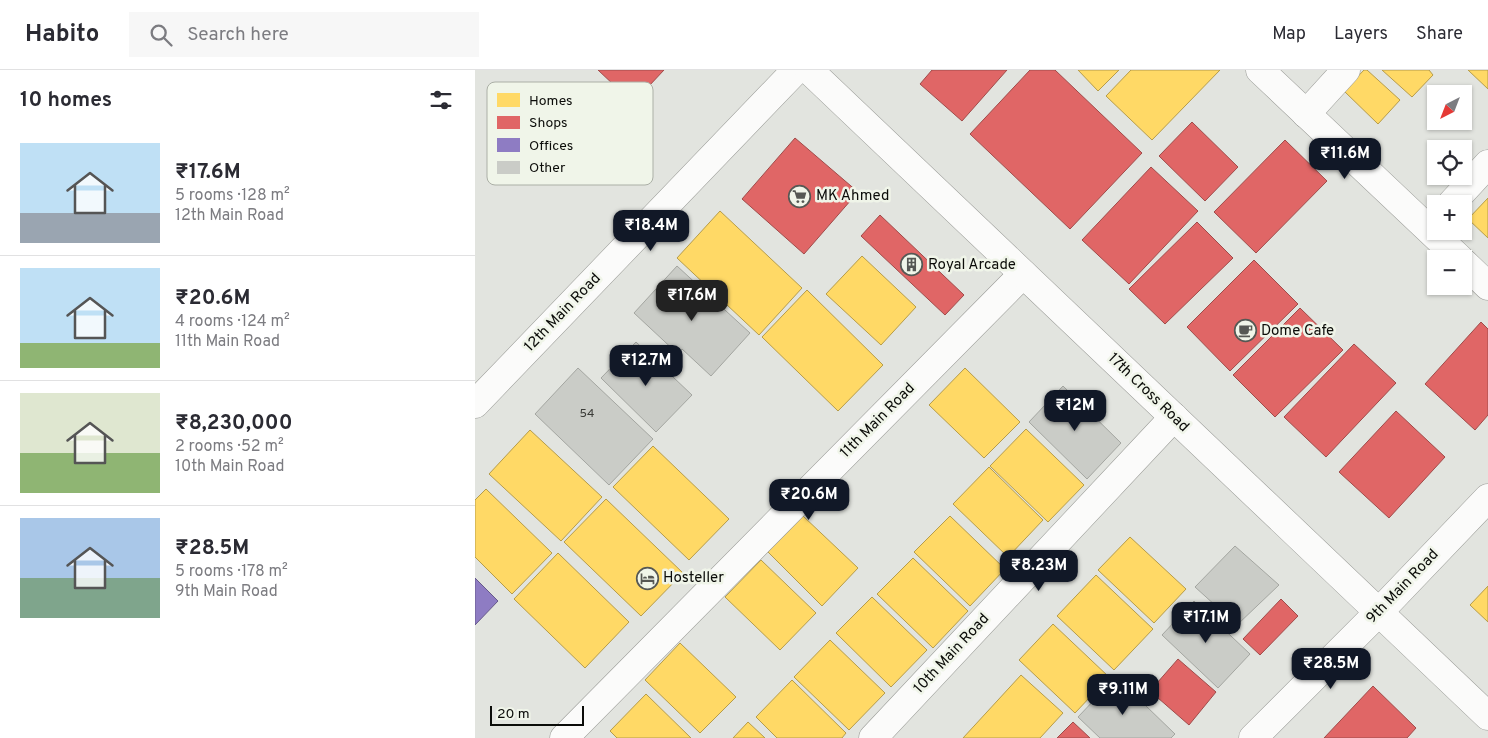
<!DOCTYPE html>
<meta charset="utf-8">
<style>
:root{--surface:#fff;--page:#f7f7f7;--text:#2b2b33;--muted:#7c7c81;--line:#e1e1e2;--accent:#111827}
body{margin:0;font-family:Overpass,sans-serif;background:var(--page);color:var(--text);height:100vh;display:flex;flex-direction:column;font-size:19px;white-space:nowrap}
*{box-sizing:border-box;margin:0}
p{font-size:16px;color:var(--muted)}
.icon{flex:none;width:28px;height:28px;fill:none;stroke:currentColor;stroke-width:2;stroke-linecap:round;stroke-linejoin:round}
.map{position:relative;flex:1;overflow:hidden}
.panel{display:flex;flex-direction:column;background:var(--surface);width:475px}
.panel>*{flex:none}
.needle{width:32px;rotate:222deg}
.buttons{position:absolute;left:952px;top:15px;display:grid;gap:10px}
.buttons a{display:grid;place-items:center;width:45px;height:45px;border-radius:0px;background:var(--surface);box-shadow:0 1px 4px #0004;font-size:25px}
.scale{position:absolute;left:15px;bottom:12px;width:94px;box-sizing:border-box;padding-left:5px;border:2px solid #0b0c09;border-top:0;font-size:14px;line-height:18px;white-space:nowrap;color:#0b0c09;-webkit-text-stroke:4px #f0f5e9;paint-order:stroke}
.price{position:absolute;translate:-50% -42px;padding:0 11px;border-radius:10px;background:var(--accent);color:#fff;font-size:16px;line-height:32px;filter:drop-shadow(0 1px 2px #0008)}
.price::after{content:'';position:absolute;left:50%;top:30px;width:15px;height:11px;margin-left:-8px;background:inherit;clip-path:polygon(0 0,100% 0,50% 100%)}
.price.current{background:#222;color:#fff}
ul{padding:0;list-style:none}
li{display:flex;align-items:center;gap:15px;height:125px;padding:0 20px}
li+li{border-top:1px solid var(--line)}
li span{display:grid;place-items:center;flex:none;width:140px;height:100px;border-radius:0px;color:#555}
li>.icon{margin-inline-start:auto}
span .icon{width:60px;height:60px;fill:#fffc;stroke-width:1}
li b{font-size:21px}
h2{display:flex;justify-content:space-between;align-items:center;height:60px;padding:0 20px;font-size:21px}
header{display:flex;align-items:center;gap:30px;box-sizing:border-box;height:70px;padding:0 25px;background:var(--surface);border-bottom:1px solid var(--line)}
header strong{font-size:24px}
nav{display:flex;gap:28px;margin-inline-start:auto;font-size:18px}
.search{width:350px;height:45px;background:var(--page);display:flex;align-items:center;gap:12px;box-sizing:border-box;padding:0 18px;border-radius:0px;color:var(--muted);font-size:19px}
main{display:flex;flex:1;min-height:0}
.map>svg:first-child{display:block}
</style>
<header>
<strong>Habito</strong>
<div class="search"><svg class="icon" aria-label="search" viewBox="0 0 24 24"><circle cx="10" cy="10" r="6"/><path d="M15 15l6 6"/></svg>Search here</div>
<nav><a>Map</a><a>Layers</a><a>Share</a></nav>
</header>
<main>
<section class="panel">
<h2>10 homes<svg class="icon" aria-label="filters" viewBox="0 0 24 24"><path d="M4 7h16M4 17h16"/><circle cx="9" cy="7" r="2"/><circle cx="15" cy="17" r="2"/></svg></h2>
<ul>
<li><span style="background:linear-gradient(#bfe0f5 70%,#9aa5b1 0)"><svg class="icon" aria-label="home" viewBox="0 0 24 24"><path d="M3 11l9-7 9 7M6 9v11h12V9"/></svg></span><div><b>₹17.6M</b><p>5 rooms · 128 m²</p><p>12th Main Road</p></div></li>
<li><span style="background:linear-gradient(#bfe0f5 75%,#8fb573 0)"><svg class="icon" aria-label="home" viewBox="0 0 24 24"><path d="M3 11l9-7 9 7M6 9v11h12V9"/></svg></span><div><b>₹20.6M</b><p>4 rooms · 124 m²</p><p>11th Main Road</p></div></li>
<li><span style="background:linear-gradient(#dfe7d0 60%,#8fb573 0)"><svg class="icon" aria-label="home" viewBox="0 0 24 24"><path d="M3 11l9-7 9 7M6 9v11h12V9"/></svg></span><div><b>₹8,230,000</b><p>2 rooms · 52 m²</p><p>10th Main Road</p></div></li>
<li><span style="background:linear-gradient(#a9c7e8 60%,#7fa58c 0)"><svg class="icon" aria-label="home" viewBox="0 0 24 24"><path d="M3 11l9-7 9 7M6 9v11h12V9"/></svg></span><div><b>₹28.5M</b><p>5 rooms · 178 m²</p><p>9th Main Road</p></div></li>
</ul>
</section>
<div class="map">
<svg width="1013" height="668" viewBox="0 0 1013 668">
<rect width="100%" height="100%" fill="#e2e4df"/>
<g fill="#ffd966" stroke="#b69c4a">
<polygon points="603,0 644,0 623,21"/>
<polygon points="656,0 745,0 677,70 631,26"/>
<polygon points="889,0 892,0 925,30 903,54 869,21"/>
<polygon points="907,0 954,0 958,5 937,27"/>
<polygon points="993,0 1013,0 1013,19"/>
<polygon points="1013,128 1013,168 993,149"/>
<polygon points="245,141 327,218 284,265 202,188"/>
<polygon points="387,186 441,237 406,275 351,224"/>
<polygon points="332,220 408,295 363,341 287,267"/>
<polygon points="490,298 545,352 509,388 454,335"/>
<polygon points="551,359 609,415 573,452 515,396"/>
<polygon points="55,360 127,427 86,471 14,404"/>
<polygon points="178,376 254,449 214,490 138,417"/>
<polygon points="514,397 568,450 533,487 478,434"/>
<polygon points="11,419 77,483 37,524 0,487 0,430"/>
<polygon points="131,429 208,503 166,546 89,472"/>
<polygon points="328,446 383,498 347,536 293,482"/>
<polygon points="475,446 530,499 495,536 439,482"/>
<polygon points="655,467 711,519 679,553 623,500"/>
<polygon points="83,483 154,552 110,598 39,529"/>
<polygon points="438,488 493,541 458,578 402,524"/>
<polygon points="286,490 341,543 305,580 250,527"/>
<polygon points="621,505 678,559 639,600 582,546"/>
<polygon points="1013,516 1013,552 995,535"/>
<polygon points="397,527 452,580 416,617 361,563"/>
<polygon points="578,554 634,607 600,643 544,590"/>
<polygon points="355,570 410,623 374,660 319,607"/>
<polygon points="205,573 261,627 225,663 170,610"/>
<polygon points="546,605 588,643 565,668 488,668"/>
<polygon points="317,610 371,663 367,668 302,668 281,647"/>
<polygon points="171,624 216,668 142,668 135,661"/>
<polygon points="273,652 290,668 258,668"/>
</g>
<g fill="#e06666" stroke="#a04b4a">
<polygon points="123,0 189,0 158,33"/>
<polygon points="457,0 532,0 487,51 445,14"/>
<polygon points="555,0 580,0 667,83 595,159 495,64"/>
<polygon points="717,52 763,97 730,131 684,86"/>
<polygon points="320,68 383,122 329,184 267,129"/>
<polygon points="810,70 852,111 781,183 739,142"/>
<polygon points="676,97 723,141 654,214 607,170"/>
<polygon points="405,145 489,225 470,245 386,166"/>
<polygon points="722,152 758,188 690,254 654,219"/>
<polygon points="779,190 823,234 755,301 712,257"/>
<polygon points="825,238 868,280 800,347 758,305"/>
<polygon points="1006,252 1013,259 1013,345 1000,360 950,314"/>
<polygon points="879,274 921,313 851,387 809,347"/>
<polygon points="921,341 970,387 914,448 864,402"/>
<polygon points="806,529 823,546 785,585 768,569"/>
<polygon points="703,589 741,622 714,655 675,621"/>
<polygon points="898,616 941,658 932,668 849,668"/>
<polygon points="598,652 615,668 582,668"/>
</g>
<polygon fill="#8e7cc3" stroke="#675a8b" points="0,508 23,531 0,555"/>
<g fill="#caccc7" stroke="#a4a6a1">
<polygon points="202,196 275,263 236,306 207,279 203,284 159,243"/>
<polygon points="161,272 217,325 181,362 126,308"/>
<polygon points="103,298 178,369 134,415 60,344"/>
<polygon points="588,316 646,373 612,409 554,352"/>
<polygon points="760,476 804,515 762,555 720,517"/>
<polygon points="719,531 775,584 743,618 687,565"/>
<polygon points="641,607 700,664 696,668 625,668 603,647"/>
</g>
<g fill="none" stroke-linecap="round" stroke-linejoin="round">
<defs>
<g id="minor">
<polyline points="785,0 985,189"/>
<polyline points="831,44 871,0"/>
<polyline points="976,134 1013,94"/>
<polyline points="989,193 1013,216"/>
<polyline points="0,334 321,0"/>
<polyline points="89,668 548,204"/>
<polyline points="398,668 699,347"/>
</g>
<g id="tertiary">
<polyline points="334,0 1013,646"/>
<polyline points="778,668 904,542 1013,428"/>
</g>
</defs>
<use href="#minor" stroke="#999a96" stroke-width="29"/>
<use href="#tertiary" stroke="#999a96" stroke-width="29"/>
<use href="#minor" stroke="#fbfbfa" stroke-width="28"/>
<use href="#tertiary" stroke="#fbfbfa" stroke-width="28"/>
</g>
<defs>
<symbol id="supermarket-ring" viewBox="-11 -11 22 22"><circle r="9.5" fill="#f0f5e9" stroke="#565854" stroke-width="1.5"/><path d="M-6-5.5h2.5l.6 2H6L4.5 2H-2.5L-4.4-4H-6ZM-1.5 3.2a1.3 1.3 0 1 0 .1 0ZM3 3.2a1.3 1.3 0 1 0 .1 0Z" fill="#565854"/></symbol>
<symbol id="building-ring" viewBox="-11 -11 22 22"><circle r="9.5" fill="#f0f5e9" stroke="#565854" stroke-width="1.5"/><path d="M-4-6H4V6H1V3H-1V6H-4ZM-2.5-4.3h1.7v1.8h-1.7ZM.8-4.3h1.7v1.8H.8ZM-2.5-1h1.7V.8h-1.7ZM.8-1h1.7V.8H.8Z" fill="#565854"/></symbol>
<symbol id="cafe-ring" viewBox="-11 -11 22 22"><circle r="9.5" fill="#f0f5e9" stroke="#565854" stroke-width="1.5"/><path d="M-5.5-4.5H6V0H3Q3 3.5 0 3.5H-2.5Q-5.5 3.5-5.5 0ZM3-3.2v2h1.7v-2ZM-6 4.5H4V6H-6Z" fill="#565854"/></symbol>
<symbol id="hotel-ring" viewBox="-11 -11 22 22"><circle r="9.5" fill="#f0f5e9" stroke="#565854" stroke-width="1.5"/><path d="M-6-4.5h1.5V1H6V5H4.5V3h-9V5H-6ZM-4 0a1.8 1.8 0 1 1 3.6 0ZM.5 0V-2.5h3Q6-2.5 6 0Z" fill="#565854"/></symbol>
</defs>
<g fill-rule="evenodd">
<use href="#supermarket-ring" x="312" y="114" width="25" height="25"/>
<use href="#building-ring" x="424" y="182" width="25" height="25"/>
<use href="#cafe-ring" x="758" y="248" width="25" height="25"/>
<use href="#hotel-ring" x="160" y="496" width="25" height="25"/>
</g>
<g text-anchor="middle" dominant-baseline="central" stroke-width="5" stroke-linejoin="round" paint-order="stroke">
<g font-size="12" fill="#3b3c38">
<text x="112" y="344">54</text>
</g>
<g font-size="15" fill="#0b0c09" stroke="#f0f5e9" text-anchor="start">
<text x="341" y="126">MK Ahmed</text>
<text x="453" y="195">Royal Arcade</text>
<text x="786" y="261">Dome Cafe</text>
<text x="188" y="508">Hosteller</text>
</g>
<g font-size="15" fill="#0b0c09" stroke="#f0f5e9">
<text transform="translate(88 243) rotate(-46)">12th Main Road</text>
<text transform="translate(673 323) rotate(44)">17th Cross Road</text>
<text transform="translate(403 351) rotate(-45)">11th Main Road</text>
<text transform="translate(928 517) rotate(-46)">9th Main Road</text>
<text transform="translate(477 584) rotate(-47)">10th Main Road</text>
</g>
</g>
<rect x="12" y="12" width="166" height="103" rx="8" fill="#f0f5e9" stroke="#abafa6" stroke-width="1"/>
<rect x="22" y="23" width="23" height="14" fill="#ffd966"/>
<rect x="22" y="46" width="23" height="13" fill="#e06666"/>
<rect x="22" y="68" width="23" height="14" fill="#8e7cc3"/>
<rect x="22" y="91" width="23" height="13" fill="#caccc7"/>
<g font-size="14" fill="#0b0c09">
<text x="54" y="35">Homes</text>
<text x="54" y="57">Shops</text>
<text x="54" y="80">Offices</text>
<text x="54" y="102">Other</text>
</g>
</svg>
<div class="buttons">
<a><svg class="needle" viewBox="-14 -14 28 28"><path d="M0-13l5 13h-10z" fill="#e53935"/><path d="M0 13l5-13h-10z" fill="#7c7c81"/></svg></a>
<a><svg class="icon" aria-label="locate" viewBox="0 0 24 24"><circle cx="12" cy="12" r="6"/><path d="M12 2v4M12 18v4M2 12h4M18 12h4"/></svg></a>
<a>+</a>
<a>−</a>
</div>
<div class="scale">20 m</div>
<b class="price" style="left:870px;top:110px">₹11.6M</b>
<b class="price" style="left:176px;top:182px">₹18.4M</b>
<b class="price current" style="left:217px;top:252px">₹17.6M</b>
<b class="price" style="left:171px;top:317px">₹12.7M</b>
<b class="price" style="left:600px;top:362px">₹12M</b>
<b class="price" style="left:334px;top:451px">₹20.6M</b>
<b class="price" style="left:564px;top:522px">₹8.23M</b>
<b class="price" style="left:731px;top:574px">₹17.1M</b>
<b class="price" style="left:856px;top:620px">₹28.5M</b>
<b class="price" style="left:648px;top:646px">₹9.11M</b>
</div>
</main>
